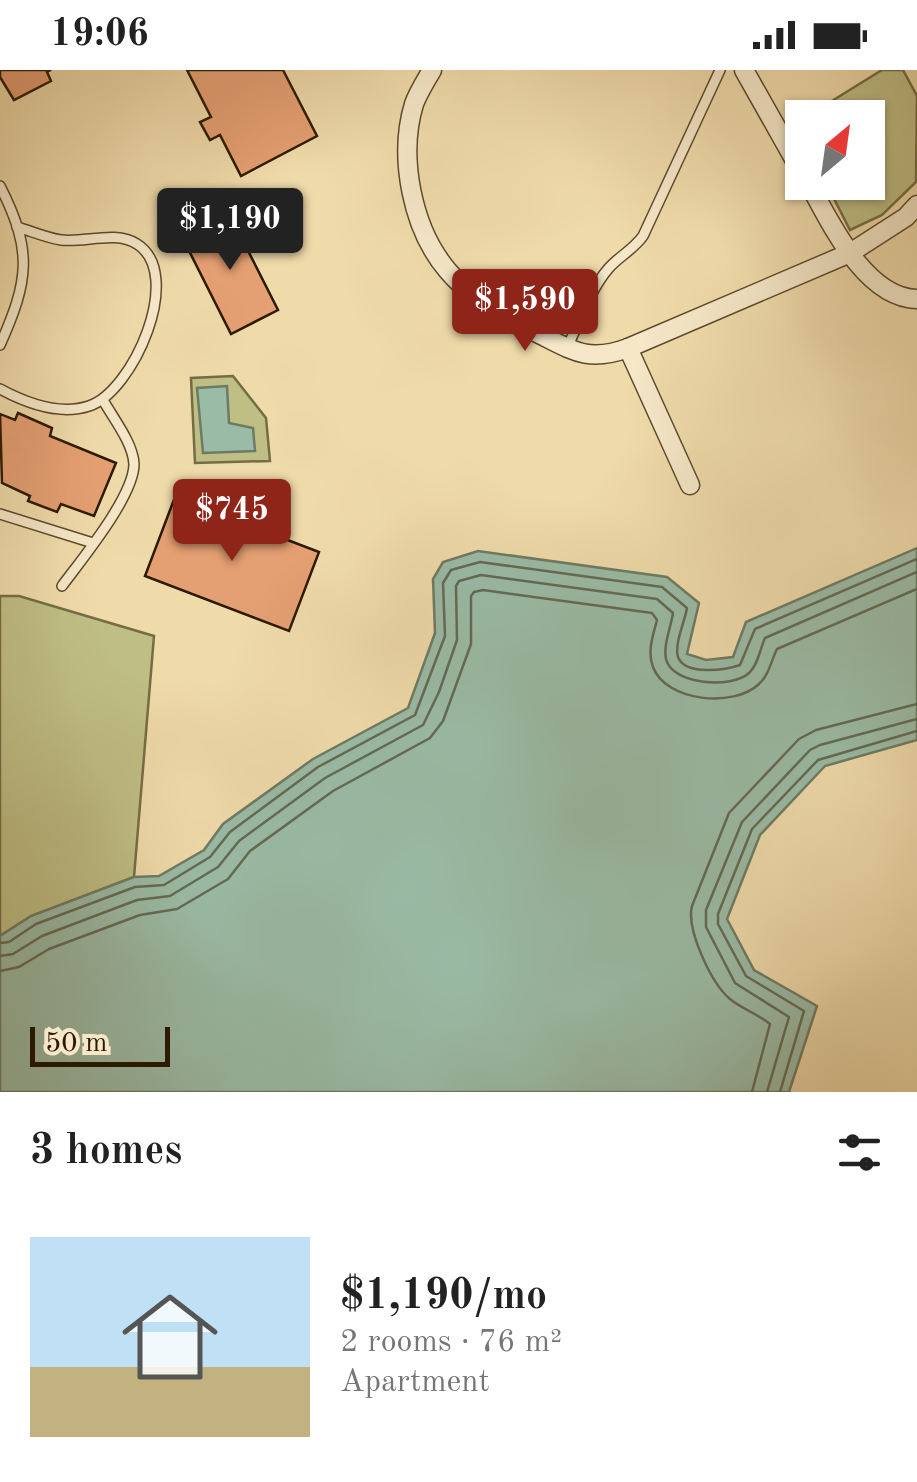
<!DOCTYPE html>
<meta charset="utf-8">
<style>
:root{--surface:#fff;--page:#f2f2f2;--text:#222;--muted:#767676;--accent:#8f2418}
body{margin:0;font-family:"Old Standard TT",serif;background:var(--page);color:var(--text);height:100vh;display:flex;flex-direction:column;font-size:38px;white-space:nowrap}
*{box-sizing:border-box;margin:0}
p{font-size:32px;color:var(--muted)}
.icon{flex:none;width:55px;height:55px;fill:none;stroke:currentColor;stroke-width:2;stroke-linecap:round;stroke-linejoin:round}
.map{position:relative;height:1022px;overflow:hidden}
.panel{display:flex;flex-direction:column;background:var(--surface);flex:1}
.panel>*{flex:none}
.needle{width:65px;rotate:29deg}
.controls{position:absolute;left:785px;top:30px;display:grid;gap:20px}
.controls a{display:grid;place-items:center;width:100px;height:100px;border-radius:0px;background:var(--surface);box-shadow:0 2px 8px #0004;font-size:50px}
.scale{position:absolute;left:30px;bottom:25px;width:140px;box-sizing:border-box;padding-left:10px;border:5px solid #2c1a02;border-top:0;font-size:28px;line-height:35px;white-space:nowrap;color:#2c1a02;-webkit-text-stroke:8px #f5e7c8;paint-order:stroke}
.price{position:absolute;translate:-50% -85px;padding:0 22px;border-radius:10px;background:var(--accent);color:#fff;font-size:32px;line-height:65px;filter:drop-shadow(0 2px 5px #0008)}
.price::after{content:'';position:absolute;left:50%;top:60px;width:30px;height:22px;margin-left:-15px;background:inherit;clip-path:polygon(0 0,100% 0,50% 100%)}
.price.active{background:#222;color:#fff}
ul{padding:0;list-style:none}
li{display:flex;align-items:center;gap:30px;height:250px;padding:0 30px}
li span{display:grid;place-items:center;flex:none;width:280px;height:200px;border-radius:0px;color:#555}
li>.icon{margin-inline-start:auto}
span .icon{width:120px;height:120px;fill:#fffc;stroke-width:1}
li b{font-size:42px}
h2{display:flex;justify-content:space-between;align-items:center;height:120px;padding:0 30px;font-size:42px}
.status{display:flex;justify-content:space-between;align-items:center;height:70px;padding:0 50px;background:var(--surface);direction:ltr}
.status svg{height:28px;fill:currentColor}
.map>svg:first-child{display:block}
</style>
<div class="status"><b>19:06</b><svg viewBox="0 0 49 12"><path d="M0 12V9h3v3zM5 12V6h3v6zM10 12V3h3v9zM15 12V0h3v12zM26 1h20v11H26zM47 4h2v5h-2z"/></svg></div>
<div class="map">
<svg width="917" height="1022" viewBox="0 0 917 1022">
<rect width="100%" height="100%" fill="#efdaaa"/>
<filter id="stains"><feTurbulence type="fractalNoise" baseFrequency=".002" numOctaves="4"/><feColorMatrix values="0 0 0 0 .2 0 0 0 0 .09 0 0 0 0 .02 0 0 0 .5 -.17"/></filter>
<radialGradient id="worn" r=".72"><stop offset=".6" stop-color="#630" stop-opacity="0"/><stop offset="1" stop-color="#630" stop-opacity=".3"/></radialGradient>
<g fill="#bfbe85" stroke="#766c44" stroke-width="2.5">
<polygon points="882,0 903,0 917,26 916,112 882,145 850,160 826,113 868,112 868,48 806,47"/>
<polygon points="233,306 266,348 270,391 195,393 191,308"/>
<polygon points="0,526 19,526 154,566 134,807 31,846 0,866"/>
</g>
<g fill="#9abba6" stroke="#6e7b64" stroke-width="2.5">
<polygon points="227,316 229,353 253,358 255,381 203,383 197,318"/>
<polygon points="917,478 917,670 825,696 760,765 727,849 754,900 817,936 789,1022 0,1022 0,866 31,846 134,807 159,806 204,780 223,754 313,689 408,638 435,563 433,509 443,492 478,481 667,507 699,533 687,584 706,590 733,587 746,552"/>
</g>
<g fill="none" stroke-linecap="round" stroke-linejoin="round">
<g stroke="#636a54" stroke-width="2.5">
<path d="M0,873L9,872L36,854L135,817L164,815L210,787L230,762L318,697L415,645L445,566L443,513L451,500L480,492L662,517L687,538C685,551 674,574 678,587C685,606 726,600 740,595L755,559L917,489"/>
<path d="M0,886L13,884L42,866L137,830L170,826L218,797L239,771L325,708L423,655L439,622L457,570L456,516L459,511L481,505L657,529L673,543C671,557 663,575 666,589C672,615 732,619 749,603C758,595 760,579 765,568L917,502"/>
<path d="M0,901L19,897L49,879L140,845L177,839L228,809L250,781L333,721L430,668L443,651L471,574V526L474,522L483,520L652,543L657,550C653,565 647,582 653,597C666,632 734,638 759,614C769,605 771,591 777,579L917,519"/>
<path d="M752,1022L770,954C758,944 742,939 730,929C711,913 686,859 692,836L729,743L799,669L816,660L917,634"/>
<polyline points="767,1022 789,947 735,913 706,857 706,840 742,752 810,680 820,675 917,649"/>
<polyline points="780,1022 804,941 746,906 718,854 718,844 752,759 818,690 917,661"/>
</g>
</g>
<g fill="#e49f72" stroke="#2c1a02" stroke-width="2.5">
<polygon points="0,0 51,0 47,2 51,11 14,30 0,7"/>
<polygon points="187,0 283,0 317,66 241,106 220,65 210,70 200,52 211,47"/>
<polygon points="229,143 278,240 231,264 182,167"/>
<polygon points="18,343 52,358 50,366 116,393 94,446 61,434 57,442 28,431 30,426 2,413 0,344 15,350"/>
<polygon points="175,427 319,482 289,561 145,506"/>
</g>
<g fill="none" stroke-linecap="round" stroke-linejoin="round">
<defs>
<g id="lane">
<path d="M0,116C33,181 29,210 0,275"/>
<path d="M567,278C579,253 590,220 608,199C619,186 632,181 643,166L720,0"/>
<path d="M0,319C26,333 59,346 89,336C133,322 185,204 137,174C116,160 85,173 61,170C47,168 31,161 17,157"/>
<polyline points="0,444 93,473"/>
<path d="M62,516C82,489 134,426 134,394C133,373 113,348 103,330"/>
</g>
<g id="street">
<path d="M432,0C426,10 418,23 414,34C398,87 412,159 448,201C471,228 504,247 535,262C572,280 587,293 628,278L850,183L906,147L917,135"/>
<polyline points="744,0 802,103"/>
<path d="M808,112C830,152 865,228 917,229"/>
<polyline points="628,278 690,415"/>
</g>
</defs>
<use href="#lane" stroke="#5d4a2c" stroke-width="12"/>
<use href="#street" stroke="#5d4a2c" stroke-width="21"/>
<use href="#lane" stroke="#f5e7c8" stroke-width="9"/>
<use href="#street" stroke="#f5e7c8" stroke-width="18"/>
</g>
<rect width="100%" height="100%" filter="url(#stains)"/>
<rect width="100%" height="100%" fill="url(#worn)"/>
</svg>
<div class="controls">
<a><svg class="needle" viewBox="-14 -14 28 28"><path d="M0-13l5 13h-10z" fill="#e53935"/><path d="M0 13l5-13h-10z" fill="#767676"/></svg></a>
</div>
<div class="scale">50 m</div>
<b class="price active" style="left:230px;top:203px">$1,190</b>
<b class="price" style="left:525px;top:284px">$1,590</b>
<b class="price" style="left:232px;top:494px">$745</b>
</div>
<section class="panel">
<h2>3 homes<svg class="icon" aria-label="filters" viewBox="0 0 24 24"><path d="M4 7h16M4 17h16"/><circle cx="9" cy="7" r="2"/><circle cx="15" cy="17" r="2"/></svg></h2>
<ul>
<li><span style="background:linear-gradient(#bfe0f5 65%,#c2b280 0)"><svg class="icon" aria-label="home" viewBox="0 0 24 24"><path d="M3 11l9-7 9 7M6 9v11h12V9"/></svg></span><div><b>$1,190/mo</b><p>2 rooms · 76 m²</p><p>Apartment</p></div></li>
</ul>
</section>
